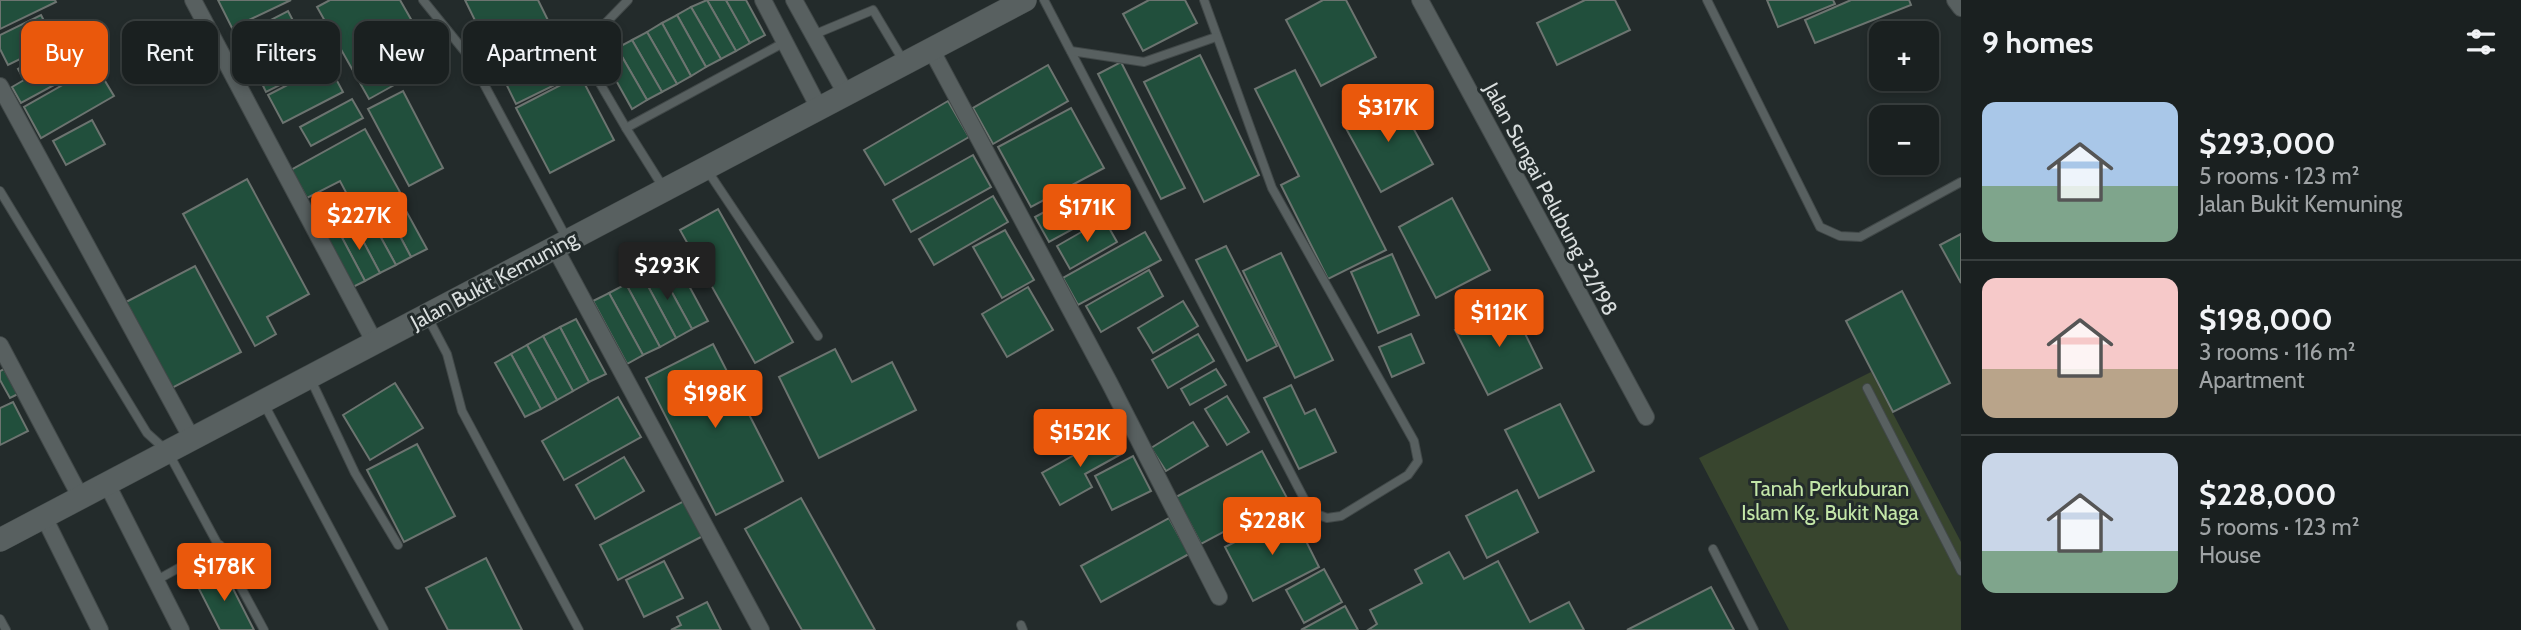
<!DOCTYPE html>
<meta charset="utf-8">
<style>
:root{--surface:#1a2020;--page:#272d2d;--text:#f1f3f6;--muted:#9fa3a5;--line:#383e3e;--accent:#ea580c}
body{margin:0;font-family:Cabin,sans-serif;background:var(--page);color:var(--text);height:100vh;display:flex;flex-direction:column;font-size:26px;white-space:nowrap}
*{box-sizing:border-box;margin:0}
p{font-size:23px;color:var(--muted)}
.icon{flex:none;width:38px;height:38px;fill:none;stroke:currentColor;stroke-width:2;stroke-linecap:round;stroke-linejoin:round}
.map{position:relative;flex:1;overflow:hidden}
.sheet{display:flex;flex-direction:column;background:var(--surface);width:560px}
.sheet>*{flex:none}
.banner{position:absolute;left:21px;top:21px;width:665px;height:63px;display:flex;gap:14px}
.controls{position:absolute;left:1869px;top:21px;display:grid;gap:14px}
.controls a{display:grid;place-items:center;width:70px;height:70px;border-radius:14px;background:var(--surface);box-shadow:0 4px 10px #0003,0 0 0 2px var(--line);font-size:35px}
.price{position:absolute;translate:-50% -60px;padding:0 16px;border-radius:7px;background:var(--accent);color:#fff;font-size:23px;line-height:46px;filter:drop-shadow(0 2px 4px #0008)}
.price::after{content:'';position:absolute;left:50%;top:42px;width:21px;height:16px;margin-left:-10px;background:inherit;clip-path:polygon(0 0,100% 0,50% 100%)}
.price.active{background:#222;color:#fff}
ul{padding:0;list-style:none}
li{display:flex;align-items:center;gap:21px;height:175px;padding:0 21px}
li+li{border-top:2px solid var(--line)}
li span{display:grid;place-items:center;flex:none;width:196px;height:140px;border-radius:14px;color:#555}
li>.icon{margin-inline-start:auto}
span .icon{width:84px;height:84px;fill:#fffc;stroke-width:1}
li b{font-size:30px}
h2{display:flex;justify-content:space-between;align-items:center;height:84px;padding:0 21px;font-size:30px}
.tag{padding:0 24px;border-radius:14px;background:var(--surface);box-shadow:0 4px 10px #0003,0 0 0 2px var(--line);font-size:24px;line-height:63px}
.tag.active{background:var(--accent);color:#fff}
main{display:flex;flex:1;min-height:0}
.map>svg:first-child{display:block}
</style>
<main>
<div class="map">
<svg width="1961" height="630" viewBox="0 0 1961 630">
<rect width="100%" height="100%" fill="#232b2b"/>
<polygon fill="#38452e" points="1871,372 1961,542 1961,630 1789,630 1699,458"/>
<g fill="#214f3c" stroke="#6c7470" stroke-width="2">
<polygon points="0,0 55,0 56,2 0,29"/>
<polygon points="218,0 291,0 232,28"/>
<polygon points="330,0 400,0 412,21 372,44 396,84 369,99 317,7"/>
<polygon points="465,0 538,0 575,75 516,104"/>
<polygon points="707,0 726,0 750,43 736,51"/>
<polygon points="707,0 736,51 721,59 691,7"/>
<polygon points="726,0 746,0 765,35 750,43"/>
<polygon points="1149,0 1185,0 1197,23 1143,51 1123,14"/>
<polygon points="1323,0 1346,0 1376,57 1321,86 1286,20"/>
<polygon points="1585,0 1615,0 1630,30 1557,65 1537,23"/>
<polygon points="1767,0 1833,0 1835,4 1778,27"/>
<polygon points="1851,0 1909,0 1911,5 1815,43 1805,20"/>
<polygon points="691,7 721,59 706,67 677,15"/>
<polygon points="288,11 300,34 252,59 240,36"/>
<polygon points="41,15 55,42 8,65 0,49 0,35"/>
<polygon points="677,15 706,67 691,76 662,23"/>
<polygon points="662,23 691,76 677,84 647,32"/>
<polygon points="647,32 677,84 662,92 632,40"/>
<polygon points="309,36 322,64 266,92 252,63"/>
<polygon points="75,37 91,65 21,103 12,87 24,80 18,69"/>
<polygon points="632,40 662,92 647,100 617,48"/>
<polygon points="617,48 647,100 632,109 603,57"/>
<polygon points="1200,55 1259,175 1204,202 1144,82"/>
<polygon points="1121,62 1185,188 1161,199 1098,74"/>
<polygon points="328,64 343,92 283,123 268,95"/>
<polygon points="1048,65 1068,101 993,144 973,108"/>
<polygon points="96,66 114,96 41,138 24,107"/>
<polygon points="1295,70 1386,250 1328,279 1281,185 1299,176 1255,89"/>
<polygon points="580,75 614,140 550,173 516,108"/>
<polygon points="403,91 443,168 409,186 368,109"/>
<polygon points="1395,95 1433,164 1381,192 1343,123"/>
<polygon points="352,99 363,118 311,146 300,127"/>
<polygon points="948,101 969,137 885,185 864,150"/>
<polygon points="1071,108 1104,168 1031,207 998,147"/>
<polygon points="92,120 105,144 66,165 53,141"/>
<polygon points="365,129 400,192 358,215 340,181 307,198 291,170"/>
<polygon points="973,155 991,187 911,232 893,200"/>
<polygon points="247,179 309,294 267,317 276,334 255,346 183,214"/>
<polygon points="1093,186 1106,211 1049,242 1035,217"/>
<polygon points="993,196 1008,222 934,265 919,239"/>
<polygon points="399,198 427,249 411,257 384,206"/>
<polygon points="1452,198 1490,270 1436,298 1399,227"/>
<polygon points="384,206 411,257 396,265 368,214"/>
<polygon points="718,209 793,342 755,363 680,230"/>
<polygon points="368,214 396,265 380,273 353,222"/>
<polygon points="1104,219 1117,242 1070,269 1057,246"/>
<polygon points="353,222 380,273 365,281 338,230"/>
<polygon points="338,230 365,281 349,289 322,238"/>
<polygon points="1005,230 1034,280 1002,298 973,247"/>
<polygon points="1145,232 1161,260 1078,305 1063,278"/>
<polygon points="1961,234 1961,283 1940,245"/>
<polygon points="1226,246 1277,346 1247,361 1196,260"/>
<polygon points="1281,253 1333,360 1295,378 1243,271"/>
<polygon points="1392,254 1419,315 1378,333 1351,272"/>
<polygon points="674,258 708,321 692,329 658,267"/>
<polygon points="195,266 241,352 172,388 126,302"/>
<polygon points="658,267 692,329 676,338 642,275"/>
<polygon points="1149,270 1163,296 1101,332 1086,306"/>
<polygon points="642,275 676,338 660,347 626,284"/>
<polygon points="626,284 660,347 643,355 609,293"/>
<polygon points="1028,287 1053,330 1007,357 982,314"/>
<polygon points="1902,291 1950,383 1893,412 1846,321"/>
<polygon points="609,293 643,355 627,364 593,301"/>
<polygon points="1183,301 1198,326 1153,353 1138,328"/>
<polygon points="1510,303 1542,368 1488,395 1455,330"/>
<polygon points="576,319 606,374 589,382 560,327"/>
<polygon points="560,327 589,382 573,391 543,336"/>
<polygon points="1198,334 1214,361 1168,388 1152,360"/>
<polygon points="1411,334 1424,363 1392,377 1379,347"/>
<polygon points="543,336 573,391 557,400 527,345"/>
<polygon points="713,344 783,481 716,515 646,378"/>
<polygon points="527,345 557,400 541,409 511,354"/>
<polygon points="835,349 852,382 892,362 916,410 819,458 779,377"/>
<polygon points="511,354 541,409 525,417 495,363"/>
<polygon points="4,369 18,394 10,398 0,380 0,371"/>
<polygon points="1216,369 1226,385 1190,405 1181,389"/>
<polygon points="395,383 423,428 370,460 343,415"/>
<polygon points="1291,385 1305,414 1315,409 1336,452 1299,469 1264,398"/>
<polygon points="1227,396 1249,432 1227,445 1205,409"/>
<polygon points="618,397 641,437 564,480 542,441"/>
<polygon points="13,402 28,431 0,445 0,408"/>
<polygon points="1560,404 1594,471 1539,498 1505,430"/>
<polygon points="1193,422 1208,446 1166,471 1151,448"/>
<polygon points="1112,434 1123,453 1085,474 1092,487 1060,505 1042,473"/>
<polygon points="417,444 455,516 404,542 367,470"/>
<polygon points="1262,451 1287,498 1201,544 1176,497"/>
<polygon points="1133,456 1151,491 1112,510 1095,476"/>
<polygon points="624,457 644,491 595,519 576,485"/>
<polygon points="1517,490 1538,532 1487,558 1466,516"/>
<polygon points="801,498 875,630 802,630 745,529"/>
<polygon points="684,501 703,536 618,580 600,545"/>
<polygon points="1292,513 1319,567 1253,601 1225,547"/>
<polygon points="1169,518 1189,554 1101,602 1081,566"/>
<polygon points="1449,552 1464,579 1498,561 1530,622 1569,602 1584,630 1368,630 1377,624 1370,610 1422,583 1415,570"/>
<polygon points="486,558 522,630 448,630 426,588"/>
<polygon points="664,561 683,598 644,617 626,580"/>
<polygon points="223,569 254,630 220,630 196,583"/>
<polygon points="1324,569 1342,602 1304,623 1286,590"/>
<polygon points="1711,587 1734,630 1627,630"/>
<polygon points="707,602 721,630 671,630 681,625 677,617"/>
<polygon points="1345,606 1358,630 1301,630"/>
</g>
<g fill="none" stroke-linecap="round" stroke-linejoin="round">
<defs>
<g id="service">
<polyline points="423,0 470,58 567,239"/>
<polyline points="1044,0 1311,512 1327,518 1341,516 1408,475 1418,461 1414,441 1272,188 1204,0"/>
<polyline points="1707,0 1820,227 1840,236 1860,237 1961,182"/>
<polyline points="813,35 873,10 904,62"/>
<polyline points="1071,51 1144,62 1216,37"/>
<polyline points="626,128 584,56 596,33 628,0"/>
<polyline points="707,170 818,336"/>
<polyline points="663,187 626,128 785,42"/>
<polyline points="0,191 147,433 168,452 264,630"/>
<polyline points="427,316 447,354 462,411 579,630"/>
<polyline points="311,380 355,473 398,545"/>
<polyline points="1867,388 1961,571"/>
<polyline points="264,404 384,630"/>
<polyline points="1713,549 1754,630"/>
<polyline points="157,580 220,545"/>
<polyline points="0,619 6,630"/>
<polyline points="1021,625 1023,630"/>
</g>
<g id="minor">
<polyline points="193,0 375,343"/>
<polyline points="763,0 819,108"/>
<polyline points="794,0 846,94"/>
<polyline points="1420,0 1646,417"/>
<polyline points="1955,0 1961,8"/>
<polyline points="931,49 1109,382 1219,597"/>
<polyline points="0,86 192,439"/>
<polyline points="555,248 761,630"/>
<polyline points="0,345 81,498"/>
<polyline points="107,484 181,630"/>
<polyline points="44,517 100,630"/>
</g>
<polyline id="secondary" points="0,540 1025,0"/>
</defs>
<use href="#service" stroke="#414848" stroke-width="10"/>
<use href="#minor" stroke="#414848" stroke-width="18"/>
<use href="#secondary" stroke="#414848" stroke-width="24"/>
<use href="#service" stroke="#586060" stroke-width="8"/>
<use href="#minor" stroke="#586060" stroke-width="16"/>
<use href="#secondary" stroke="#586060" stroke-width="23"/>
</g>
<g text-anchor="middle" dominant-baseline="central" stroke-width="6" stroke-linejoin="round" paint-order="stroke">
<g font-size="21" fill="#d9dede" stroke="#232b2b">
<text transform="translate(1551 199) rotate(62)">Jalan Sungai Pelubung 32/198</text>
<text transform="translate(494 280) rotate(-28)">Jalan Bukit Kemuning</text>
</g>
<g font-size="21" fill="#c3e6a8" stroke="#232b2b">
<text x="1830" y="488">Tanah Perkuburan<tspan x="1830" dy="24">Islam Kg. Bukit Naga</tspan></text>
</g>
</g>
</svg>
<div class="controls">
<a>+</a>
<a>−</a>
</div>
<b class="price" style="left:1388px;top:144px">$317K</b>
<b class="price" style="left:1087px;top:244px">$171K</b>
<b class="price" style="left:359px;top:252px">$227K</b>
<b class="price active" style="left:667px;top:302px">$293K</b>
<b class="price" style="left:1499px;top:349px">$112K</b>
<b class="price" style="left:715px;top:430px">$198K</b>
<b class="price" style="left:1080px;top:469px">$152K</b>
<b class="price" style="left:1272px;top:557px">$228K</b>
<b class="price" style="left:224px;top:603px">$178K</b>
<div class="banner">
<a class="tag active">Buy</a>
<a class="tag">Rent</a>
<a class="tag">Filters</a>
<a class="tag">New</a>
<a class="tag">Apartment</a>
</div>
</div>
<section class="sheet">
<h2>9 homes<svg class="icon" aria-label="filters" viewBox="0 0 24 24"><path d="M4 7h16M4 17h16"/><circle cx="9" cy="7" r="2"/><circle cx="15" cy="17" r="2"/></svg></h2>
<ul>
<li><span style="background:linear-gradient(#a9c7e8 60%,#7fa58c 0)"><svg class="icon" aria-label="home" viewBox="0 0 24 24"><path d="M3 11l9-7 9 7M6 9v11h12V9"/></svg></span><div><b>$293,000</b><p>5 rooms · 123 m²</p><p>Jalan Bukit Kemuning</p></div></li>
<li><span style="background:linear-gradient(#f6c9c9 65%,#b9a48a 0)"><svg class="icon" aria-label="home" viewBox="0 0 24 24"><path d="M3 11l9-7 9 7M6 9v11h12V9"/></svg></span><div><b>$198,000</b><p>3 rooms · 116 m²</p><p>Apartment</p></div></li>
<li><span style="background:linear-gradient(#c9d6e8 70%,#7fa58c 0)"><svg class="icon" aria-label="home" viewBox="0 0 24 24"><path d="M3 11l9-7 9 7M6 9v11h12V9"/></svg></span><div><b>$228,000</b><p>5 rooms · 123 m²</p><p>House</p></div></li>
</ul>
</section>
</main>
